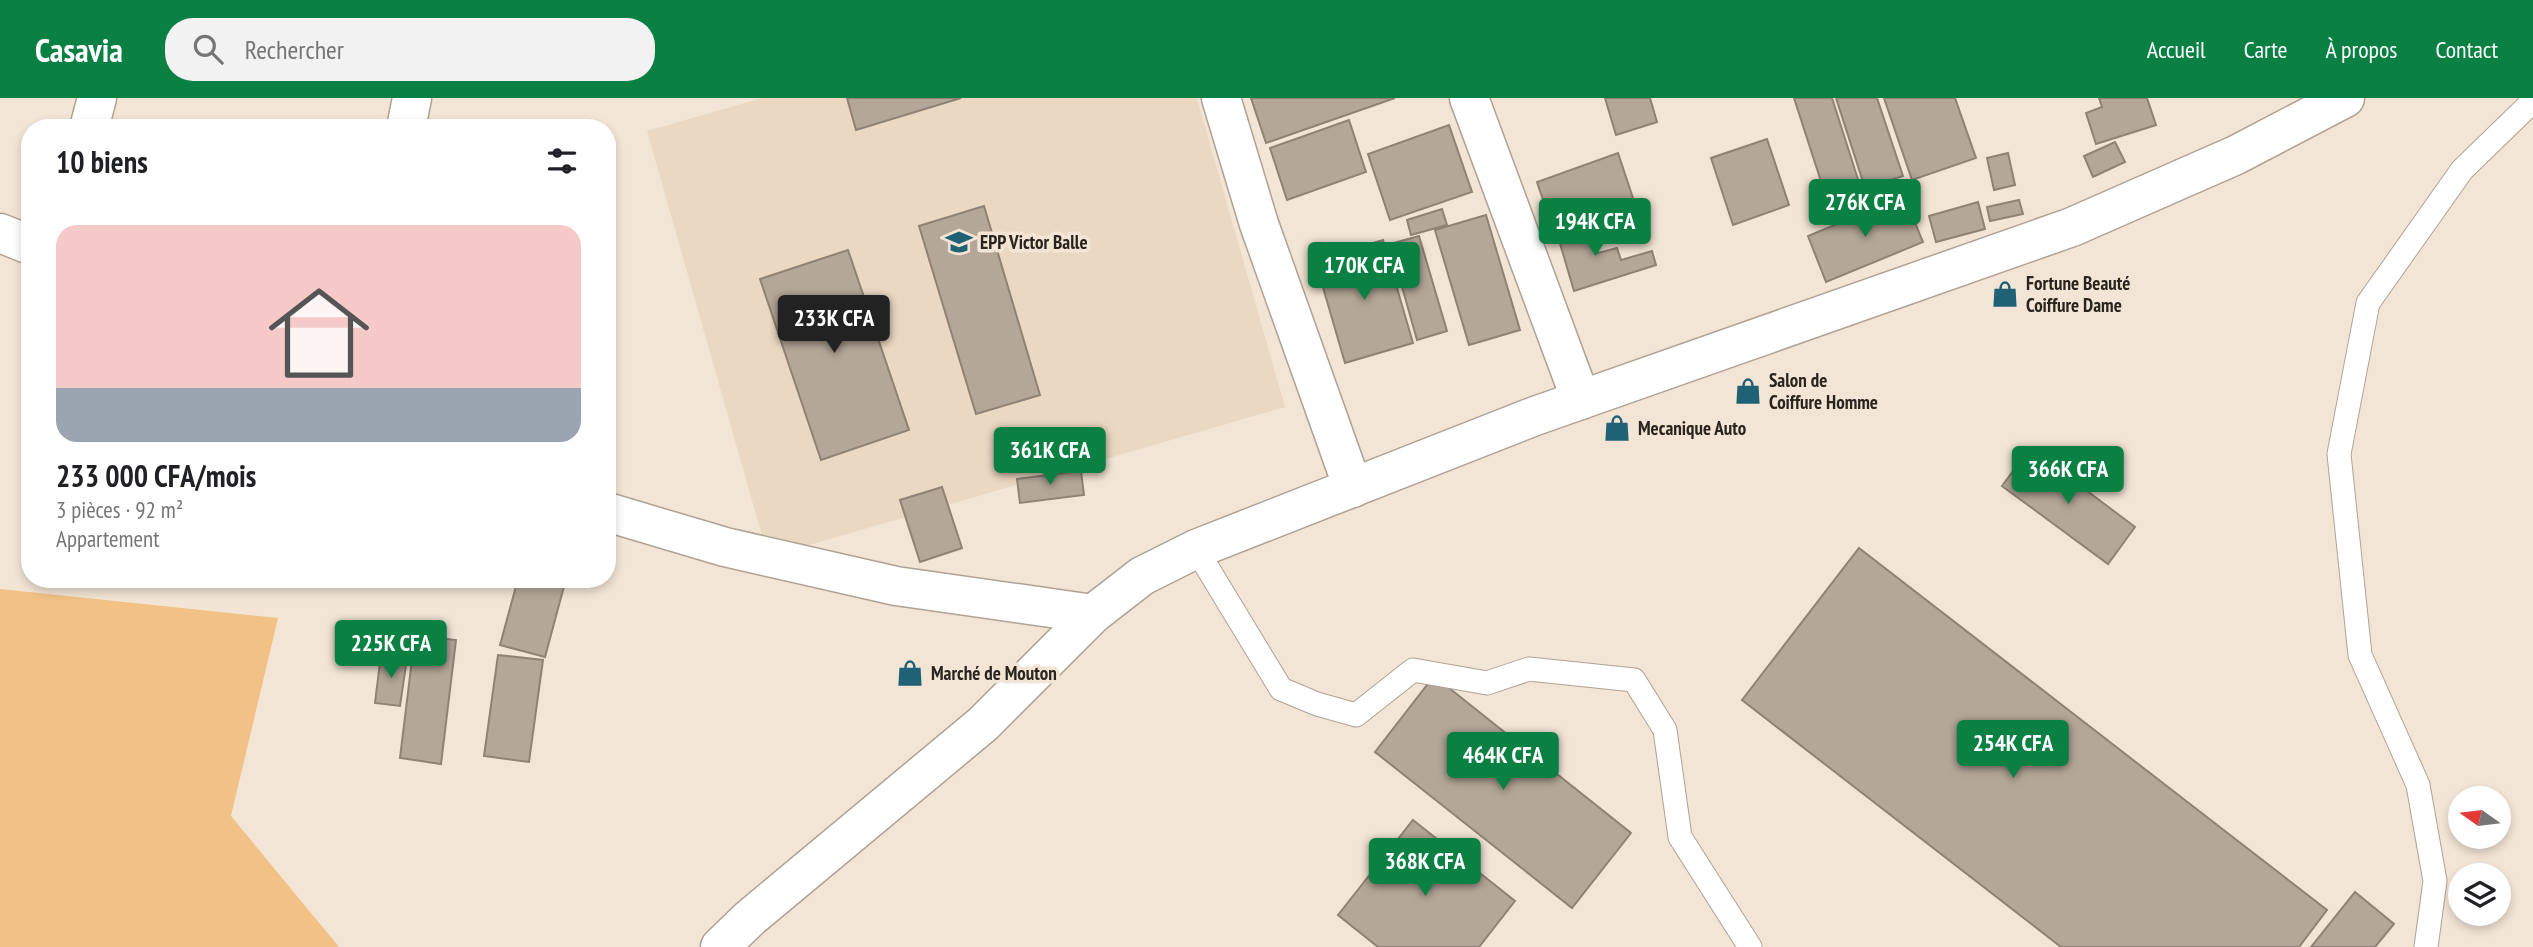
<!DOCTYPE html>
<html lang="fr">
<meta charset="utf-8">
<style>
:root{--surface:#fff;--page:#f2f2f2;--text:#202124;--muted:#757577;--accent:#0b8043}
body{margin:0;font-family:"PT Sans Narrow",sans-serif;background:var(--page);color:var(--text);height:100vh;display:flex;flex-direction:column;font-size:26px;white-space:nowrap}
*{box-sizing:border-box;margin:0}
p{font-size:23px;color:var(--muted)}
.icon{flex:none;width:38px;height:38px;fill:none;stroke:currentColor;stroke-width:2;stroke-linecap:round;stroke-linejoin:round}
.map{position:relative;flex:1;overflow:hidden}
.sheet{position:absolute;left:21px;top:21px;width:595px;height:469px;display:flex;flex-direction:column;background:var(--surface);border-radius:28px;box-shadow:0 4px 10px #0003}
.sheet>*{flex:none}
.needle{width:46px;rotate:284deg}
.buttons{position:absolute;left:2448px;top:688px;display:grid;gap:14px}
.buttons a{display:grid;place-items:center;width:63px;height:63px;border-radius:50%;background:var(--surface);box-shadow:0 4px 10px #0003;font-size:35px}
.price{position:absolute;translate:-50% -60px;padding:0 16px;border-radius:7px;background:var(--accent);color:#fff;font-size:23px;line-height:46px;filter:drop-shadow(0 2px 4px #0008)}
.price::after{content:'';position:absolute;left:50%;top:42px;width:21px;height:16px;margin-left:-10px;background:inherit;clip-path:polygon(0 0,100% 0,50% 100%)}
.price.selected{background:#222;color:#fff}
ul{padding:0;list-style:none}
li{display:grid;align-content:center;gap:14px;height:371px;padding:0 35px}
li span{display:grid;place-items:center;height:217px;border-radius:21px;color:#555}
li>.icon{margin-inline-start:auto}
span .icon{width:126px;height:126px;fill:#fffc;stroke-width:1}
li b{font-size:30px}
h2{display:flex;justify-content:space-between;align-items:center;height:84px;padding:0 35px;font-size:30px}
header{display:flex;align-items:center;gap:42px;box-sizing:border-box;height:98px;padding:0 35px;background:var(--accent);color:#fff}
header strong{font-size:33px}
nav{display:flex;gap:38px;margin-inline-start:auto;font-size:24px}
.search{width:490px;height:63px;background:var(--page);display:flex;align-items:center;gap:18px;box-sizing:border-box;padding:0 24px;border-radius:28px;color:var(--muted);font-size:26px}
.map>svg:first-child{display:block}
</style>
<header>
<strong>Casavia</strong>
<div class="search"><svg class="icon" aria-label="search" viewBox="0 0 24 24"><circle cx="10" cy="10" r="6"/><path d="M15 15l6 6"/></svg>Rechercher</div>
<nav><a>Accueil</a><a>Carte</a><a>À propos</a><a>Contact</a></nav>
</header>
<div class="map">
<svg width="2533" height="849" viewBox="0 0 2533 849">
<rect width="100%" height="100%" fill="#f3e5d5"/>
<polygon fill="#ebd8c2" points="762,0 1197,0 1285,309 768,459 647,33"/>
<polygon fill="#f1c185" points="0,491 278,520 231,718 339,849 0,849"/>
<g fill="#b4a797" stroke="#8f8274" stroke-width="2">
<polygon points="847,0 961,0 856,32"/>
<polygon points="1251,0 1395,0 1266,45"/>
<polygon points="1605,0 1650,0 1657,24 1616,37"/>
<polygon points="1794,0 1832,0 1862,94 1828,105"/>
<polygon points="1836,0 1877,0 1903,78 1865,90"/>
<polygon points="1884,0 1955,0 1976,60 1912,82"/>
<polygon points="2099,0 2147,0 2156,27 2096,46 2086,15 2102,9"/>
<polygon points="1349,22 1366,74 1287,102 1270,50"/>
<polygon points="1449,27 1472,94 1390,122 1368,56"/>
<polygon points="1767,41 1789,107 1733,127 1711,60"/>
<polygon points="2115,44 2125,64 2093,79 2084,58"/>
<polygon points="1618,55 1645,136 1623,143 1615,119 1595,127 1589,112 1551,125 1537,84"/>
<polygon points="2008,55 2015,87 1994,92 1987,60"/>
<polygon points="1904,98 1923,144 1826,184 1808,138"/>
<polygon points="2019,102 2023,116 1990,123 1987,109"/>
<polygon points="1978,104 1985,131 1936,144 1929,118"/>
<polygon points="984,108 1040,297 976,316 919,128"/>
<polygon points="1442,111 1447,127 1411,137 1407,122"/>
<polygon points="1486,117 1520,232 1469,247 1435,132"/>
<polygon points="1588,122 1598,155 1617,150 1621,162 1652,153 1656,167 1574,193 1556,132"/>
<polygon points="1419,138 1447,233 1417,242 1390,146"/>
<polygon points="1383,142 1413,245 1345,265 1315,162"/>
<polygon points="848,152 909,332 821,362 760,181"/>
<polygon points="2030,350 2135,429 2108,466 2002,388"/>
<polygon points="1081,373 1084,397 1020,405 1017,381"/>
<polygon points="942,389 962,450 920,464 900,402"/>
<polygon points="1859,450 2327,812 2299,849 2061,849 1742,602"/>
<polygon points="518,481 566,481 545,559 500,547"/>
<polygon points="415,537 456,542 441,666 400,660"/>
<polygon points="381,556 407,560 400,608 375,605"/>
<polygon points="498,557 543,562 529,664 484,658"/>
<polygon points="1434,578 1631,735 1572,810 1375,654"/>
<polygon points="1413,722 1515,803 1479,849 1378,849 1338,817"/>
<polygon points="2355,794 2394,826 2375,849 2311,849"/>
</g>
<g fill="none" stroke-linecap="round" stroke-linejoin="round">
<defs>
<g id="lane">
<polyline points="1196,451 1281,591 1317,606 1356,617 1413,572 1487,585 1529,571 1634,582 1665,632 1680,739 1750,849"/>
<polyline points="2426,849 2435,783 2418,687 2360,557 2339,356 2368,205 2462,72 2533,3"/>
</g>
<g id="street">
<polyline points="1221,0 1259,126 1353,390"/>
<polyline points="1469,0 1581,302"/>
<polyline points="89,30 97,0"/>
<polyline points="406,30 412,0"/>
<polyline points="0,135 30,147"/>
<polyline points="607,414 725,449 896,488 1093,516"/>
<polyline points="720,849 750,820 983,626 1093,516 1142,478 1196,451 1535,318 2072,129 2236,57 2345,0"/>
</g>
</defs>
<use href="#lane" stroke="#afa293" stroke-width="25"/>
<use href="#street" stroke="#afa293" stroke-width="41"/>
<use href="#lane" stroke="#fff" stroke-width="23"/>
<use href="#street" stroke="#fff" stroke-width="38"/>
</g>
<defs>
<symbol id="school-bare" viewBox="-9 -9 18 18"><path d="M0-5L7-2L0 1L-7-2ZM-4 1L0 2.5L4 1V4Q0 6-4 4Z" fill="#1f6175" stroke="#f3e5d5" stroke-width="2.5" paint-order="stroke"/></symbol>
<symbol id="shop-bare" viewBox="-9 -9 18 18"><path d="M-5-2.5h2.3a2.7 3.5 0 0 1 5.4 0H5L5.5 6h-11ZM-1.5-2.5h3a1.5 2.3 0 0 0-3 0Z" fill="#1f6175" stroke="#f3e5d5" stroke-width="2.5" paint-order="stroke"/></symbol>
</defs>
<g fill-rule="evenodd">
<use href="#school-bare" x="940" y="125" width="38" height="38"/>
<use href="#shop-bare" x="1986" y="177" width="38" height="38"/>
<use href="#shop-bare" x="1729" y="274" width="38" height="38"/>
<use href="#shop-bare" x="1598" y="311" width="38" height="38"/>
<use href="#shop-bare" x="891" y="556" width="38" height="38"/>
</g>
<g text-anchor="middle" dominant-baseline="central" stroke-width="7" stroke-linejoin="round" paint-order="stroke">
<g font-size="19" font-weight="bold" fill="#29241e" stroke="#f3e5d5" text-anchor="start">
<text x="980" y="144">EPP Victor Balle</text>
<text x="2026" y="185">Fortune Beauté<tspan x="2026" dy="22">Coiffure Dame</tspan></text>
<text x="1769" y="282">Salon de<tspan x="1769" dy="22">Coiffure Homme</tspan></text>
<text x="1638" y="330">Mecanique Auto</text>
<text x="931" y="575">Marché de Mouton</text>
</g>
</g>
</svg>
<div class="buttons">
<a><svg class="needle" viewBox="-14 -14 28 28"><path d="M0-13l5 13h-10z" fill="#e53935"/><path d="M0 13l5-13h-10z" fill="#757577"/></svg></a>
<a><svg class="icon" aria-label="layers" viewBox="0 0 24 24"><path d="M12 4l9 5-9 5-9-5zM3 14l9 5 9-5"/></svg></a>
</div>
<b class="price" style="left:1865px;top:141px">276K CFA</b>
<b class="price" style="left:1595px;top:160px">194K CFA</b>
<b class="price" style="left:1364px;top:204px">170K CFA</b>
<b class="price selected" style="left:834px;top:257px">233K CFA</b>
<b class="price" style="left:1050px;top:389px">361K CFA</b>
<b class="price" style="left:2068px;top:408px">366K CFA</b>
<b class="price" style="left:391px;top:582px">225K CFA</b>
<b class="price" style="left:2013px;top:682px">254K CFA</b>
<b class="price" style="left:1503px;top:694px">464K CFA</b>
<b class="price" style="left:1425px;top:800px">368K CFA</b>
<section class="sheet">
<h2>10 biens<svg class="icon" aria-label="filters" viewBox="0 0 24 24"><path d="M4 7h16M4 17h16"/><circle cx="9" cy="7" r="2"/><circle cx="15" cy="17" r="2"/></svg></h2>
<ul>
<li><span style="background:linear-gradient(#f6c9c9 75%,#9aa5b1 0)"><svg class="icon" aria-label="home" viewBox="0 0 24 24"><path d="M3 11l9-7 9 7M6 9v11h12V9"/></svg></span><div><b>233 000 CFA/mois</b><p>3 pièces · 92 m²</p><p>Appartement</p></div></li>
</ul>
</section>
</div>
